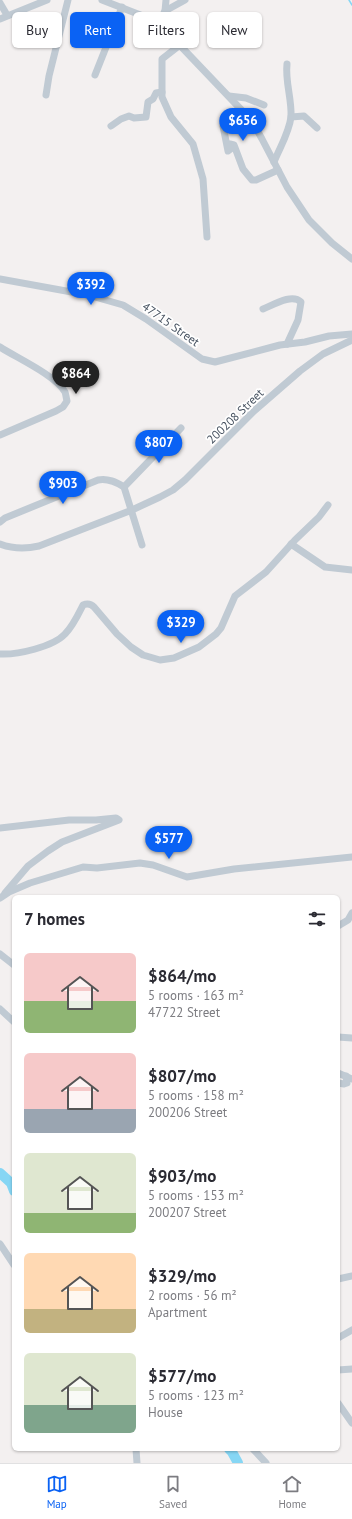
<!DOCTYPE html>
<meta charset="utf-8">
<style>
:root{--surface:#fff;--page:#f2f2f3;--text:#2b2b33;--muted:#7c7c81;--line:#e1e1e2;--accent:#0a62f4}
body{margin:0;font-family:"PT Sans",sans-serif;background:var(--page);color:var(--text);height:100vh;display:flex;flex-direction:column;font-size:15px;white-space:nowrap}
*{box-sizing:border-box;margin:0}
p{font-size:13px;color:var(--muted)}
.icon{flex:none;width:22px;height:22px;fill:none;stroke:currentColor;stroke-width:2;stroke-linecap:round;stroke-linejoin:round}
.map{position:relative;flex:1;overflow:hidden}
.drawer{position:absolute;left:12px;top:895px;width:328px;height:556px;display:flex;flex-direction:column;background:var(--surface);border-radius:6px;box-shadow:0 1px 3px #0004}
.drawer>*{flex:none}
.hud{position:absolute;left:12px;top:12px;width:328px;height:36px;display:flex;gap:8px}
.price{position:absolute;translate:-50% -34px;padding:0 9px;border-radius:14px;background:var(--accent);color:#fff;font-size:13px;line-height:26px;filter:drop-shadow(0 1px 2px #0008)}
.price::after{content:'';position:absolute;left:50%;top:24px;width:12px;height:9px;margin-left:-6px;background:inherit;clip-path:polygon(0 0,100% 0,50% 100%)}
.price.on{background:#222;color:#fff}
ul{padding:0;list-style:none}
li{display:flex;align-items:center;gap:12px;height:100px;padding:0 12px}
li span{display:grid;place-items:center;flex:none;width:112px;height:80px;border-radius:6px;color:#555}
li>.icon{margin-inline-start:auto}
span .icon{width:48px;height:48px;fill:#fffc;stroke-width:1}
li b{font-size:17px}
h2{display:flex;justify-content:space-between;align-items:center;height:48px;padding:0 12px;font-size:17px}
.chip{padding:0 14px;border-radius:6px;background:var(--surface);box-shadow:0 1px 3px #0004;font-size:14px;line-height:36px}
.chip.on{background:var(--accent);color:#fff}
.tab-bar{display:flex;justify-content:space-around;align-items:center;height:56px;border-top:1px solid var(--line);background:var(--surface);font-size:11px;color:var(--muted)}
.tab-bar a{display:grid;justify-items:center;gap:2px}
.tab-bar .on{color:var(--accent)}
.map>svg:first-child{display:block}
</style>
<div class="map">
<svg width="352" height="1463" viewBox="0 0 352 1463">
<rect width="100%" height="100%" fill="#f3f0f0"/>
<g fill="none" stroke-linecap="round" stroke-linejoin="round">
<polyline stroke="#86d6f4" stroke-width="1.5" points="349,0 352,5"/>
<g stroke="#86d6f4" stroke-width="10">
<polyline points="0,1173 11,1183 14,1191"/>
<polyline points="229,1449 232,1452 238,1463"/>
</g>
<g stroke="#c0cad3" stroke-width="7">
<polyline points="102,0 143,16 158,24 172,37 252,121 262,139 287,187 309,220 332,243 352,259"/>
<polyline points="0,3 7,15"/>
<polyline points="165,11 185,0"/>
<polyline points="0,19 47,0"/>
<polyline points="158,24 165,11 166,0"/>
<polyline points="180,45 162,59 162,97 171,117 193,144 203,179 207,237"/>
<polyline points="95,75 122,7"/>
<polyline points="46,95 49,76 68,0"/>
<polyline points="229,96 246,98 264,105"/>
<polyline points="246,114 229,118 223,126 228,151 232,148 230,144 234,145 243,169 252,180 256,180 278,170"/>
<polyline points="291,117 304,116 317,128"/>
<polyline points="111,126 121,119 129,116 134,118 146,117 148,102 153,99 156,93 162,92"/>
<path d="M274,162C280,147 289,133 291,117C292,99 285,82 287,64"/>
<polyline points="0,279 88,295 123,305 146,319 202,359 215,362 280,345 305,342 329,336 352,334"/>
<path d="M263,309C273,305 292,293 301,302L298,320L287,344"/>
<path d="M0,347C17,358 55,375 65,392C66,395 66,397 67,401L63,407L56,411L0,435"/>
<polyline points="124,487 181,428"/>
<path d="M0,522L5,518L98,480C108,478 116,482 124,487L142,545"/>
<path d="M0,544C13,549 26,549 39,546L132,510L160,497L173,490L185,480L254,411L300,371L323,354L352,340"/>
<polyline points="291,544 325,567 352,570"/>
<path d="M0,654C17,655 53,647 65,634C73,626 78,615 83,605C88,603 91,604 94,607L117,634L131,647L143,655L160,660L174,658L199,647L216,634L221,628L235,596L266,572L295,540L319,517L328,505"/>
<polyline points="0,828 69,820 96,820 116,818 119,820 62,842 48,851 28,866 5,893"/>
<polyline points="0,898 9,892 30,883 83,867 97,868 140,863 153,865 187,877 234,869 352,857"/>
<polyline points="338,926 348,920 352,913"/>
<polyline points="0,954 14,965"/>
<polyline points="0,1009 14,1022"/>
<polyline points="338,1037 352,1038"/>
<polyline points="338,1073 352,1079"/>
<polyline points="338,1083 344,1084 347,1083 346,1076"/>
<polyline points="0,1244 14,1265"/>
<polyline points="338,1279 352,1276"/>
<polyline points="338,1338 352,1330"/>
<polyline points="338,1370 352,1369"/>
<polyline points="338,1403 352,1423"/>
<polyline points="136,1449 137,1463"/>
<polyline points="253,1449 266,1463"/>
</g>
</g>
<g text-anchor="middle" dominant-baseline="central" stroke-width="3.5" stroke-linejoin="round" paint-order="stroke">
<g font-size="12" fill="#475260" stroke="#fff">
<text transform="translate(171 324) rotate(35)">47715 Street</text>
<text transform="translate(235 416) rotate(-44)">200208 Street</text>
</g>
</g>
</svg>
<b class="price" style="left:243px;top:142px">$656</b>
<b class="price" style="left:91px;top:306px">$392</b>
<b class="price on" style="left:76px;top:395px">$864</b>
<b class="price" style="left:159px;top:464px">$807</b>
<b class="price" style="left:63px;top:505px">$903</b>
<b class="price" style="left:181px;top:644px">$329</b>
<b class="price" style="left:169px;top:860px">$577</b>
<div class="hud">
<a class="chip">Buy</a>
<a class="chip on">Rent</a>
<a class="chip">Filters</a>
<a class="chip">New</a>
</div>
<section class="drawer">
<h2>7 homes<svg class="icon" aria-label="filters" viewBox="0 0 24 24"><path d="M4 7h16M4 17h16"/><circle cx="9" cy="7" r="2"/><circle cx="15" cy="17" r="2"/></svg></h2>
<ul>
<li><span style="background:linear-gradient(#f6c9c9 60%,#8fb573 0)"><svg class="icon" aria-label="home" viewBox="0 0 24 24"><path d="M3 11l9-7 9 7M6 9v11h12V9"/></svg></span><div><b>$864/mo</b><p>5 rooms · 163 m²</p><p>47722 Street</p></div></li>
<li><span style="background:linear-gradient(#f6c9c9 70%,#9aa5b1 0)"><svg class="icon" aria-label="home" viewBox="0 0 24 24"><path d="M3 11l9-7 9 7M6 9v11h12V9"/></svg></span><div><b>$807/mo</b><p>5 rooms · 158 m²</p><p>200206 Street</p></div></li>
<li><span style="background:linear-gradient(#dfe7d0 75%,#8fb573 0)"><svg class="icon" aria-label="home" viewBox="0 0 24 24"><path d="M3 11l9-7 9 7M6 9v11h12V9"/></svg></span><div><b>$903/mo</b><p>5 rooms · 153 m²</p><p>200207 Street</p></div></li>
<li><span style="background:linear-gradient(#ffd9b3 70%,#c2b280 0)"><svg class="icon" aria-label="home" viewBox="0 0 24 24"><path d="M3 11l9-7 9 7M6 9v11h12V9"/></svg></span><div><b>$329/mo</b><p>2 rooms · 56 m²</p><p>Apartment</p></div></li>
<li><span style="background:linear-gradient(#dfe7d0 65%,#7fa58c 0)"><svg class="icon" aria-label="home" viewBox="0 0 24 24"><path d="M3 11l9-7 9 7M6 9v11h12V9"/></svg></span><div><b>$577/mo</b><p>5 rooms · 123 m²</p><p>House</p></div></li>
</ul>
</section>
</div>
<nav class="tab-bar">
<a class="on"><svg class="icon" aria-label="map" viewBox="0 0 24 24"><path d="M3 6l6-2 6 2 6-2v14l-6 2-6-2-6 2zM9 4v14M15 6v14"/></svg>Map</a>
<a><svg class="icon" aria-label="saved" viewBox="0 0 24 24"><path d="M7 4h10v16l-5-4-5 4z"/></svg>Saved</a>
<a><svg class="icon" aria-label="home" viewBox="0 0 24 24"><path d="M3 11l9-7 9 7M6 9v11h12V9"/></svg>Home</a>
</nav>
